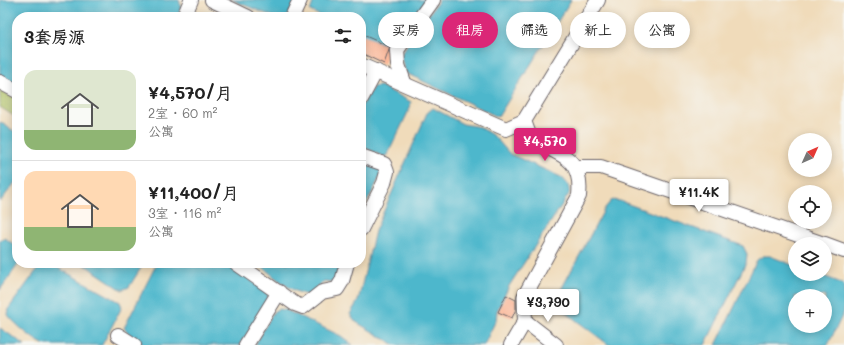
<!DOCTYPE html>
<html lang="zh">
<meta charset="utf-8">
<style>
:root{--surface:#fff;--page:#f6f6f6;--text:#222;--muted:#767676;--line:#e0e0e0;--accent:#db2777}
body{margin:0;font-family:Mali,"LXGW WenKai TC",sans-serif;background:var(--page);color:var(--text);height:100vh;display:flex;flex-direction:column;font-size:15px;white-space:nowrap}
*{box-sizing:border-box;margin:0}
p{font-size:13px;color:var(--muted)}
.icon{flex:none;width:22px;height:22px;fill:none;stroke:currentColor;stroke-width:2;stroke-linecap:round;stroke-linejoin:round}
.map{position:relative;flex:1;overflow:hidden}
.panel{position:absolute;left:12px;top:12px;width:354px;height:256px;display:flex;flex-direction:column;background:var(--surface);border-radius:16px;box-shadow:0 2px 10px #0003}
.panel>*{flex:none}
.hud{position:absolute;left:378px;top:12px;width:380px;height:36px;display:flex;gap:8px}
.needle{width:26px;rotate:45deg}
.tools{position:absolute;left:788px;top:133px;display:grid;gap:8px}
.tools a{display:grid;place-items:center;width:44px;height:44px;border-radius:50%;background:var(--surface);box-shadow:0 2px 10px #0003;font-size:20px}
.price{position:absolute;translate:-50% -34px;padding:0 9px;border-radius:4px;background:#fff;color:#222;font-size:13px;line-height:26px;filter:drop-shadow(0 1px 2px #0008)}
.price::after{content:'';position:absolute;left:50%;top:24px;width:12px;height:9px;margin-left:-6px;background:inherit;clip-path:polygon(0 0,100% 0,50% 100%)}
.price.active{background:var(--accent);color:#fff}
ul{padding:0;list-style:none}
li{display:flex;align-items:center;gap:12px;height:100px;padding:0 12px}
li+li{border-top:1px solid var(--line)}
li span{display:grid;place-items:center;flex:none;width:112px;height:80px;border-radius:12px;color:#555}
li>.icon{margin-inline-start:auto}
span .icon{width:48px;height:48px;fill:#fffc;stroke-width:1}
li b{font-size:17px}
h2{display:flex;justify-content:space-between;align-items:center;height:48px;padding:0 12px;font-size:17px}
.tag{padding:0 14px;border-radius:18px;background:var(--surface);box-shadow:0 2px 10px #0003;font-size:14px;line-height:36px}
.tag.active{background:var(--accent);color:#fff}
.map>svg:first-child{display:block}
</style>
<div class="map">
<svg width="844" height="345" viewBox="0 0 844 345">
<rect width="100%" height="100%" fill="#f6f6f2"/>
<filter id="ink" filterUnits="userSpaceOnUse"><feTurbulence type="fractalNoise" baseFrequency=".025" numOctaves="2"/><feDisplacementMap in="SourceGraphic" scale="8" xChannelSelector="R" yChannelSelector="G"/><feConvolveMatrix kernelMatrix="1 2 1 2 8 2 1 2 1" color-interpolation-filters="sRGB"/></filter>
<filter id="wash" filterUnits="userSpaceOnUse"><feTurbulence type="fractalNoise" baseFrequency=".012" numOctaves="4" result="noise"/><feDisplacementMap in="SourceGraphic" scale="16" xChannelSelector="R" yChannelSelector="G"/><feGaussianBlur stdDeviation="0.9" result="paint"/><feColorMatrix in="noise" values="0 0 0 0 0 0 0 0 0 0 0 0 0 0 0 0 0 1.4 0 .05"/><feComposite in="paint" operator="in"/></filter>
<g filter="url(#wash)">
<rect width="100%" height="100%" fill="#f0dbba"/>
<polygon fill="#b0c164" stroke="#697250" points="0,90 17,99 17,118 0,107"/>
<g fill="#4eb7cc" stroke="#386c84" fill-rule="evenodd">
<polygon points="0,0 179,0 181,6 178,17 17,17 17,86 0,77"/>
<polygon points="232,0 296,0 287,17 274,17"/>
<polygon points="314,0 427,0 392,48 361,34 361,17 323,17 310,11"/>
<polygon points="439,0 571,0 498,117 406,73 400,55"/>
<polygon points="381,86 411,102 410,108 388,154 384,157 361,146 361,107 373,87"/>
<path d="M433,108L463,124L480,127L495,137L510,154L561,177C567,182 570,186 569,194L509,286L497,311L496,320L484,345H395L356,322L350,314L358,301L375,231L427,113Z"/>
<polygon points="0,122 17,133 17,180 0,202"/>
<polygon points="361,163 383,171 361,214"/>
<polygon points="612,200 620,201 743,246 747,254 746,263 705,345 609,345 557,306 556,299 605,208"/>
<polygon points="5,238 17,247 17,263 19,263 0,290 0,240"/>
<path d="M763,256H770L795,266V274H818L844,284V312L828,345H716L757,260ZM795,296H825V326H795Z"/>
<path d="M42,263L51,264L120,302L122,307L102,345C85,345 64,345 47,345C37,344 14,323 8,315L9,308Z"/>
<polygon points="82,263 144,263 129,287 122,290"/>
<polygon points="157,263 226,263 262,288 268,294 268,302 240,345 144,345 131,336 124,328"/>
<path d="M258,263H340L336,279L333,282L324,281L310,295C292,294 271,274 258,263Z"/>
<polygon points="279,309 286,310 341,336 353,345 255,345 274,311"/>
<polygon points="0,328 25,345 0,345"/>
</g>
<g id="blocks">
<g fill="#fcae8b">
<polygon points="361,34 390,47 384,64 361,53"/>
<polygon points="506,295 516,300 516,309 512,318 498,312"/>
</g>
</g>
</g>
<g filter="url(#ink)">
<use href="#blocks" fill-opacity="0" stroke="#6a6367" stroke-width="1"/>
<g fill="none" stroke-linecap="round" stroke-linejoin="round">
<defs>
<g id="minor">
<polyline points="212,0 248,17"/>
<polyline points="184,17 191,0"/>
<polyline points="292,17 300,0"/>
<polyline points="361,65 506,129 524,121"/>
<polyline points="0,82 17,91"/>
<polyline points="404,82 398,65 397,50 433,0"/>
<polyline points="361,99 376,71"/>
<polyline points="361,156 384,164 387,172 384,183 361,229"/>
<polyline points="576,167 601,167 824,244"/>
<polyline points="825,244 844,251"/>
<polyline points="236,263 295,304 303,307 322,292 337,289 342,281 347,263"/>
<polyline points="525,321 556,345"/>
<polyline points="118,335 134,345"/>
<polyline points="246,345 279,292"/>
<path d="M511,345L525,321L524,297L579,196C583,157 561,155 531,140L524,121L598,0"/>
</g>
</defs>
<use href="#minor" stroke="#6a6367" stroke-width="16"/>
<use href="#minor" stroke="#fff" stroke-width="14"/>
</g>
</g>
</svg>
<div class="tools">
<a><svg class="needle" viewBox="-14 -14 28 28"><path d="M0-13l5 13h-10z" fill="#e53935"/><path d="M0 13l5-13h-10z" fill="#767676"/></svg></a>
<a><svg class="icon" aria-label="locate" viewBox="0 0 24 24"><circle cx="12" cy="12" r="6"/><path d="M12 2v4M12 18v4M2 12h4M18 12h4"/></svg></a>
<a><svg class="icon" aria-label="layers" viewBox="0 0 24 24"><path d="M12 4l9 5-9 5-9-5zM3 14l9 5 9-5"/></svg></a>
<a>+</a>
</div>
<b class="price active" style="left:545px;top:162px">¥4,570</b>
<b class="price" style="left:699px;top:213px">¥11.4K</b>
<b class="price" style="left:548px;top:323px">¥3,790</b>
<div class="hud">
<a class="tag">买房</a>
<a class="tag active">租房</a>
<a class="tag">筛选</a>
<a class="tag">新上</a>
<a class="tag">公寓</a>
</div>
<section class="panel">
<h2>3套房源<svg class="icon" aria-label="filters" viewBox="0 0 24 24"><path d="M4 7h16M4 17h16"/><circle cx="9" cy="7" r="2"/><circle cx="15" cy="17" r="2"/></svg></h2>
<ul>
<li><span style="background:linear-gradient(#dfe7d0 75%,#8fb573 0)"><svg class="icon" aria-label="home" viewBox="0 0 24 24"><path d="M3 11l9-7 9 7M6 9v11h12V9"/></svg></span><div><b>¥4,570/月</b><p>2室 · 60 m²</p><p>公寓</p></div></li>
<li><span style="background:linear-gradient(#ffd9b3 70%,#8fb573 0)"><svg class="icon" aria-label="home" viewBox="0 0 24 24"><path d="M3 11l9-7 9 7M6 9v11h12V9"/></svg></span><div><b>¥11,400/月</b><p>3室 · 116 m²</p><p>公寓</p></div></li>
</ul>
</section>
</div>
